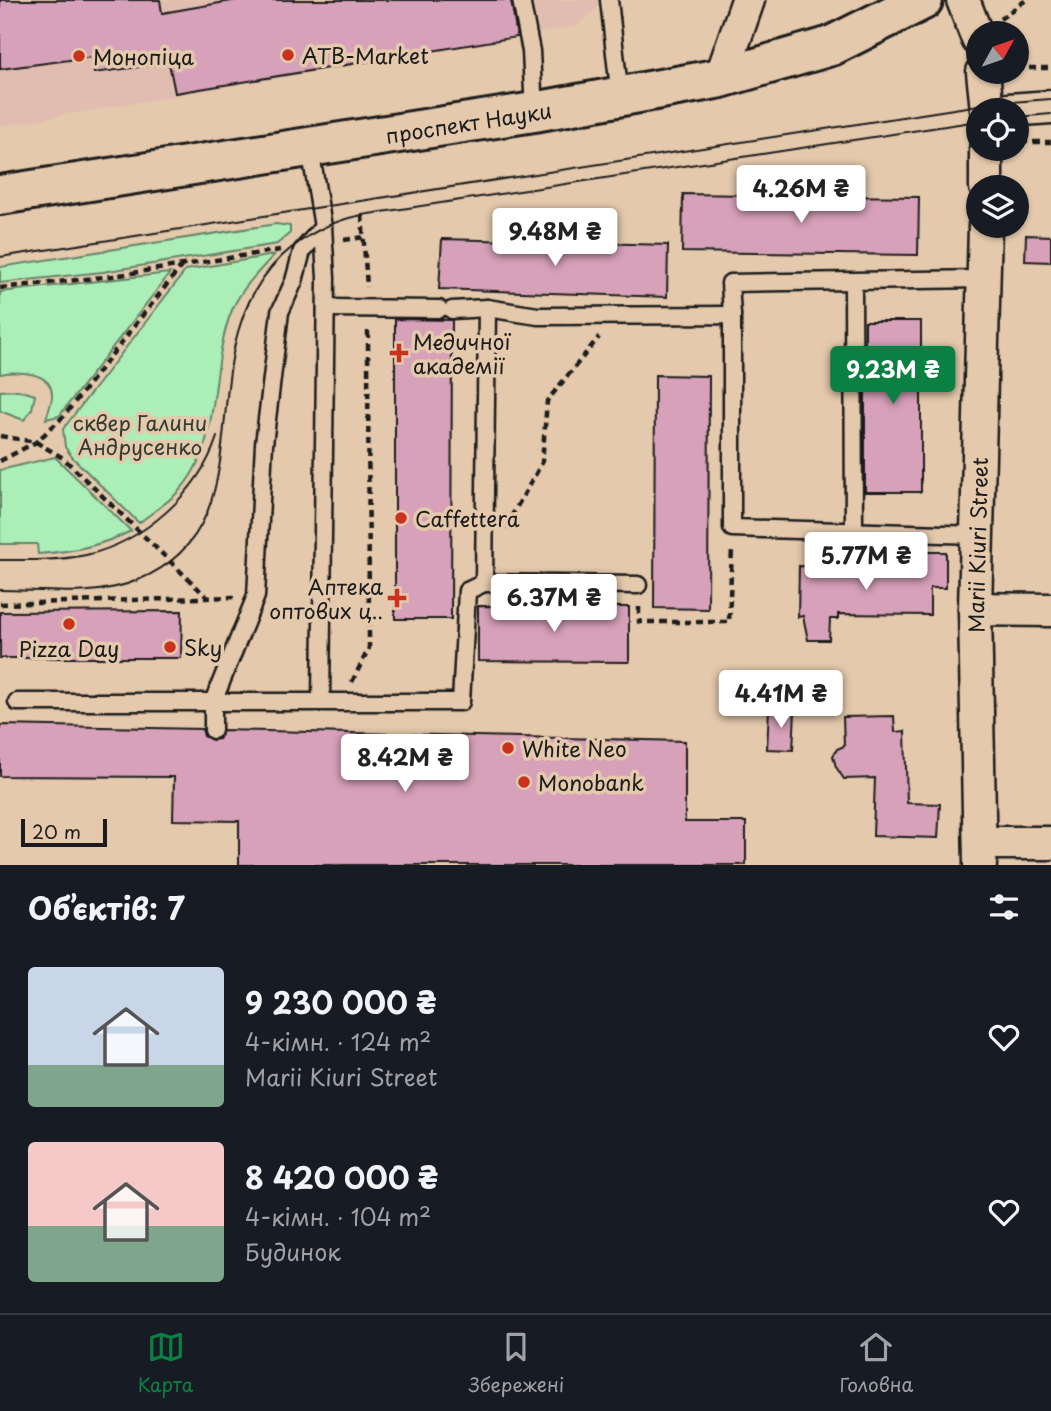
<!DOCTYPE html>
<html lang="uk">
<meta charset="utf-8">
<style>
:root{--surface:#171b24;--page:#20242c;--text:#f1f3f6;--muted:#9ea1a6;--line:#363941;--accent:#0b8043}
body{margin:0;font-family:"Playpen Sans",sans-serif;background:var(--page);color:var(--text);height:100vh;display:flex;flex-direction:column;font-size:26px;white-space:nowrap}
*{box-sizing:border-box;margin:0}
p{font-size:23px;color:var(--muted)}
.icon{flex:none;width:38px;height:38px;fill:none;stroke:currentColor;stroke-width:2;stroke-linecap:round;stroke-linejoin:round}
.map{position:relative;height:865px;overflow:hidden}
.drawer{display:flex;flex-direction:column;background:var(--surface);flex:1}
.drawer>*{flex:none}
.needle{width:46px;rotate:50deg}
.tools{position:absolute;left:966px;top:21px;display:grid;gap:14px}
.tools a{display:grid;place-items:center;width:63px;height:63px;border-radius:50%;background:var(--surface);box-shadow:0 2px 5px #0004;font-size:35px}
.scale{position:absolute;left:21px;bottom:18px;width:86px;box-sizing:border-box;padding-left:7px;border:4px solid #1c1c1c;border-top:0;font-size:19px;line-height:24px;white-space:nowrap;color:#1c1c1c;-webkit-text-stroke:5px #e4c9ac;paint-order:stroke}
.price{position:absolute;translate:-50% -60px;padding:0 16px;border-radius:7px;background:#fff;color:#222;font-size:23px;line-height:46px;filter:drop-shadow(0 2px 4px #0008)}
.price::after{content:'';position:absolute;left:50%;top:42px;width:21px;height:16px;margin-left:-10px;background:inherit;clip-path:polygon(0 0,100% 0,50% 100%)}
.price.current{background:var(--accent);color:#fff}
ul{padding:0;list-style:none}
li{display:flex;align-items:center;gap:21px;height:175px;padding:0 28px}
li span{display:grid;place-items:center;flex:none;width:196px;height:140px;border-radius:7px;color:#555}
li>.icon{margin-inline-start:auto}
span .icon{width:84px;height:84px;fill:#fffc;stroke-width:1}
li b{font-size:30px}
h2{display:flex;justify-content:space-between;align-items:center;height:84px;padding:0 28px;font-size:30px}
.dock{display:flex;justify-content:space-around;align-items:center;height:98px;border-top:2px solid var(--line);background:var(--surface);font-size:19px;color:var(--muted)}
.dock a{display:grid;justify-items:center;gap:4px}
.dock .current{color:var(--accent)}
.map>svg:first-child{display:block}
</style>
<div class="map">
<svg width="1051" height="865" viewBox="0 0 1051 865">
<rect width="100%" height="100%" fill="#e4c9ac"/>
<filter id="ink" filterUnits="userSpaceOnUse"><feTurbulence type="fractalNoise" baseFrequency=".0143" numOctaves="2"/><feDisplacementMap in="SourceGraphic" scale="14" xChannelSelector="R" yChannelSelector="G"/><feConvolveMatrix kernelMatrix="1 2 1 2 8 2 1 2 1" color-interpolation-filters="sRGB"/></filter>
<g filter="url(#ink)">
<polygon fill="#e0bdb0" points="0,0 606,0 577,26 0,126"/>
<g fill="#aceeb8" stroke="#64856a" stroke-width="2">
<polygon points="276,224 290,226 290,233 277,244 102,272 0,283 0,267"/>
<path d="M274,255C258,272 241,289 232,310C208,368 224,445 177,493C166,504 151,513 139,523L73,458L65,447L63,429L186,270Z"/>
<path d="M170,273L59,416L46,419C48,412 52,403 52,396C53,371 17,371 0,374V292Z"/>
<polygon points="18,390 35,395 32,409 24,420 0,411 0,391"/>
<path d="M55,457L131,531C101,546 71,552 38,554L37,544H0V470Z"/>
</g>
<g fill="#d7a1b9" stroke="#1c1c1c" stroke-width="2">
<polygon points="0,0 160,0 162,13 237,0 511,0 517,37 175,93 169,63 94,73 92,57 0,69"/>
<polygon points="683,194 919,197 918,255 682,252"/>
<polygon points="1026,235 1051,236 1051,262 1025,261"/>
<polygon points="442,239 668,245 667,297 439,289"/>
<polygon points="395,319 452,320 451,619 395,619"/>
<rect x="865" y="321" width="56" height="171"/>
<polygon points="655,375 709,376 708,609 654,608"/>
<polygon points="922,552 946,552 946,588 930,588 930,615 838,614 838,619 830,619 829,640 808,640 803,616 798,617 799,566 922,569"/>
<polygon points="478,606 629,607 629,662 478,661"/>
<polygon points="182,611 181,658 0,658 0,612"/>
<polygon points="769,709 795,711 793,750 767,749"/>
<polygon points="894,716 895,732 905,731 907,803 940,804 938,838 873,836 875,778 844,779 836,767 833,756 837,749 844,746 843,717"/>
<polygon points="0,725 202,729 204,736 212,740 219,739 223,730 685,741 685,822 746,822 746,865 239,865 239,821 173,820 174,777 0,776"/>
</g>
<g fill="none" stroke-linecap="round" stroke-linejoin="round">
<defs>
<g id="lane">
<polyline points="521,0 531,51 534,112"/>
<polyline points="609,0 620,98"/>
<polyline points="310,148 323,227 326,278 321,702"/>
<polyline points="853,282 854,531"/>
<polyline points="326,308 439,309"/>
<polyline points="452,310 487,308 538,316 732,315 732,528 979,535"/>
<polyline points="732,315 730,283 984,279"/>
<polyline points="484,583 638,585"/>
<polyline points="17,702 461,702 467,591 484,583 487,308"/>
<polyline points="213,730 213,702 256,596 264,444 280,312 294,281 302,251 323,227"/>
</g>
<g id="street">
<polyline points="963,0 978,39"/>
<polyline points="983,72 987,110"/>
<polyline points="721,78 748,0"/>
<polyline points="1008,110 1051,107"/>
<polyline points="986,187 986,149"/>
<polyline points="975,609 1051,610"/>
<polyline points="980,843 1051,843"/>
<path id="s1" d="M980,865L975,609L985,226"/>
</g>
<g id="primary">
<path id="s2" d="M0,195L534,112L721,78L831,46L923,0"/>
</g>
</defs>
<use href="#lane" stroke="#1c1c1c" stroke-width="21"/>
<use href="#street" stroke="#1c1c1c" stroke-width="37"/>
<use href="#primary" stroke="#1c1c1c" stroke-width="44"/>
<g stroke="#1c1c1c" stroke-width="4.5" stroke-dasharray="7 5" stroke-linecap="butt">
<polyline points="1000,19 1026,0"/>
<polyline points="1017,68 1051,68"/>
<polyline points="1021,142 1051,142"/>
<polyline points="362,215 367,287"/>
<polyline points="344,240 365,237"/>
<polyline points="0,288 113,276 280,250"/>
<polyline points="0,436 36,442 63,458 208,598"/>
<polyline points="0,461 36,442 63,417 183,264"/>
<polyline points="509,529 511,517 542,463 547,401 599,337"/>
<polyline points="0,604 234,597"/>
<polyline points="639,607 639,622 729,622 732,548"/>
<polyline points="352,682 369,648 368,330"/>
</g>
<use href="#lane" stroke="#e4c9ac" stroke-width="16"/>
<use href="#street" stroke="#e4c9ac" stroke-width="32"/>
<use href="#primary" stroke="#e4c9ac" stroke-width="38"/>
<g stroke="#1c1c1c" stroke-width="2">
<polyline points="1017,117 1051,114"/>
<polyline points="0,257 986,104 1051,99"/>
<path d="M0,560C29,560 57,561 86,555C143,542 199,493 217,437"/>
<path d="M0,590C44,590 96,598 138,580C275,524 181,351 282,256C305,235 331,221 362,215L978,121"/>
</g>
</g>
</g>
<g fill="#c8321e" stroke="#e4c9ac" stroke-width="2.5">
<circle cx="288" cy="55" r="7"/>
<circle cx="79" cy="56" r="7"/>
<path d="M395.5 342.5h7v7h7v7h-7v7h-7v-7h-7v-7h7z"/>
<circle cx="401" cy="518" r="7"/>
<path d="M393.5 587.5h7v7h7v7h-7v7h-7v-7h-7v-7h7z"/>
<circle cx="69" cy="624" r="7"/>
<circle cx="170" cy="647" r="7"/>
<circle cx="508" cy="748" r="7"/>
<circle cx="524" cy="782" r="7"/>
</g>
<g text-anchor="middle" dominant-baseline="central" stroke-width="7" stroke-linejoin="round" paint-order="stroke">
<g font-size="21" fill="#1c1c1c" stroke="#e4c9ac" text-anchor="start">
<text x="302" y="55">ATB-Market</text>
<text x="93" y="56">Монопіца</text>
<text x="413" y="341">Медичної<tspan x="413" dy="24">академії</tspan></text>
<text x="415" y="518">Caffettera</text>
<text x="383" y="586" text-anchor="end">Аптека<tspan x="383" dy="24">оптових ц‥</tspan></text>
<text x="184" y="647">Sky</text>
<text x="69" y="648" text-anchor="middle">Pizza Day</text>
<text x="522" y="748">White Neo</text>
<text x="538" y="782">Monobank</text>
</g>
<g font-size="21" fill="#1c1c1c" stroke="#e4c9ac">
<text stroke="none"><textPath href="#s2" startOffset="474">проспект Науки</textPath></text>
<text stroke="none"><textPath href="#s1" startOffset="320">Marii Kiuri Street</textPath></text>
</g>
<g font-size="21" fill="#323c33" stroke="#e4c9ac">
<text x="140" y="422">сквер Галини<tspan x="140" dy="24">Андрусенко</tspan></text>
</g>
</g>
</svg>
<div class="tools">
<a><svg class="needle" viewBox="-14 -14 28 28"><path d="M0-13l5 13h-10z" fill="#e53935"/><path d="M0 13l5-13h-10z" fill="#9ea1a6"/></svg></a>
<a><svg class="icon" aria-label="locate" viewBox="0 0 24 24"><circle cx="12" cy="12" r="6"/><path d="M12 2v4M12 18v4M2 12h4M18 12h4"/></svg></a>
<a><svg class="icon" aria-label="layers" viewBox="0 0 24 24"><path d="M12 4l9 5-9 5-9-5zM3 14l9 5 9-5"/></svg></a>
</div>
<div class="scale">20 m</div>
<b class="price" style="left:801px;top:225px">4.26M ₴</b>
<b class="price" style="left:555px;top:268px">9.48M ₴</b>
<b class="price current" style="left:893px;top:406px">9.23M ₴</b>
<b class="price" style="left:866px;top:592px">5.77M ₴</b>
<b class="price" style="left:554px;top:634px">6.37M ₴</b>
<b class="price" style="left:781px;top:730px">4.41M ₴</b>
<b class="price" style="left:405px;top:794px">8.42M ₴</b>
</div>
<section class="drawer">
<h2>Об’єктів: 7<svg class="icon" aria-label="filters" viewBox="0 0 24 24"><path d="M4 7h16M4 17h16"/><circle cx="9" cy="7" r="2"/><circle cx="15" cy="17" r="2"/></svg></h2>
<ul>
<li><span style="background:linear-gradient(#c9d6e8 70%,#7fa58c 0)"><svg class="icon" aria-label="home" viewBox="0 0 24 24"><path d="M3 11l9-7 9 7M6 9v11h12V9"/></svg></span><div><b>9 230 000 ₴</b><p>4-кімн. · 124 m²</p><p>Marii Kiuri Street</p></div><svg class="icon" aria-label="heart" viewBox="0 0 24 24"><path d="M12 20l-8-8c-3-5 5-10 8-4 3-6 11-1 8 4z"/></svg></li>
<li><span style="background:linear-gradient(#f6c9c9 60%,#7fa58c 0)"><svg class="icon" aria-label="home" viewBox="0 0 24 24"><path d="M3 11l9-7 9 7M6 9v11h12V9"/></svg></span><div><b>8 420 000 ₴</b><p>4-кімн. · 104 m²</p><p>Будинок</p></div><svg class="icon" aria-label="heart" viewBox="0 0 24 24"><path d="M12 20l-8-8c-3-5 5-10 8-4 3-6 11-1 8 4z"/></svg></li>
</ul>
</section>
<nav class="dock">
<a class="current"><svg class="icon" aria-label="map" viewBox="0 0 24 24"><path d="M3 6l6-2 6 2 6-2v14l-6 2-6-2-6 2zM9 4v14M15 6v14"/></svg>Карта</a>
<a><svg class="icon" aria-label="saved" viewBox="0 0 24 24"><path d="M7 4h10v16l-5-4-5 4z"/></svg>Збережені</a>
<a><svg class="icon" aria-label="home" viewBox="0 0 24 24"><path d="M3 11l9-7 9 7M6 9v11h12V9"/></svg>Головна</a>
</nav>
